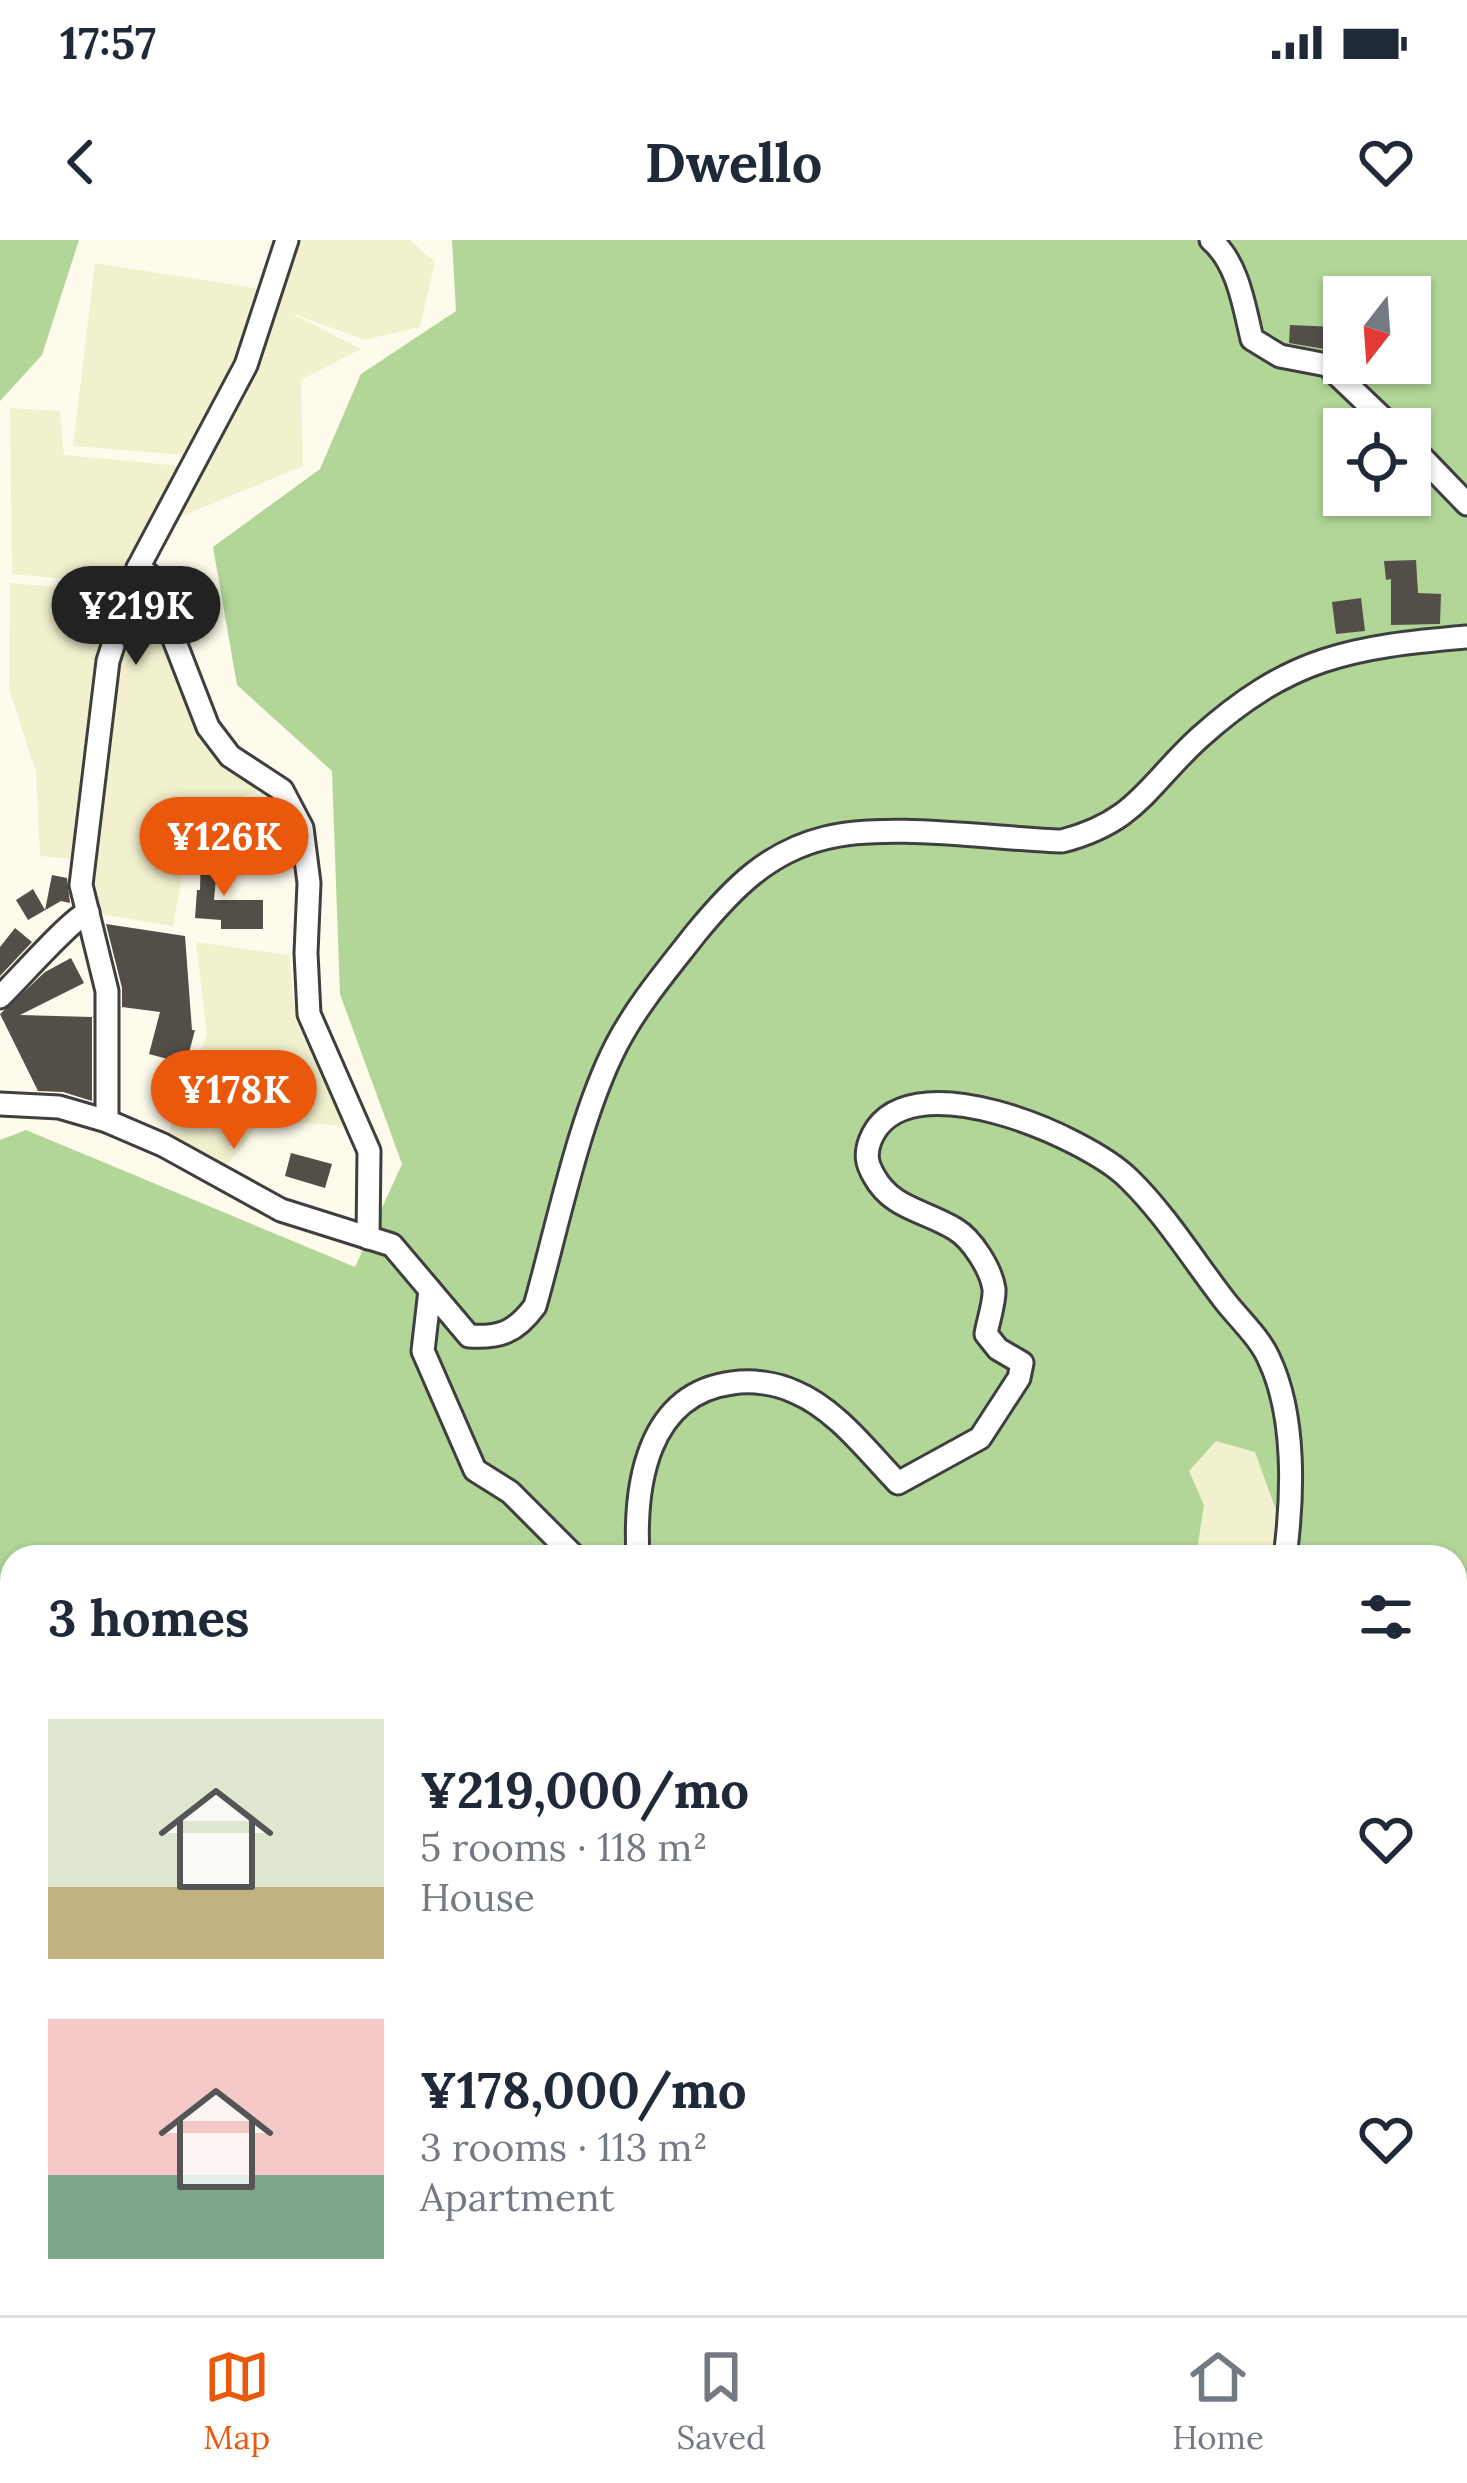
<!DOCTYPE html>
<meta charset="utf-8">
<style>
:root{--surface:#fff;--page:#f2f2f3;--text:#1f2937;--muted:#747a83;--line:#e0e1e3;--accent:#ea580c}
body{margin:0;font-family:Lora,serif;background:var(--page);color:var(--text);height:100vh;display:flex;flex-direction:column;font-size:45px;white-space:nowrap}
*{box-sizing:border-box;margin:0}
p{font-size:39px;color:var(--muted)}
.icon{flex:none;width:66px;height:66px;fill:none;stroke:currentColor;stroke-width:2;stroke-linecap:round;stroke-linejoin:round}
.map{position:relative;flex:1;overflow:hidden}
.drawer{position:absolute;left:0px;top:1305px;width:1467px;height:771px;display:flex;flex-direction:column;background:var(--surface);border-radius:36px 36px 0 0;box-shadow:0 3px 9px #0004}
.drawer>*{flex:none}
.needle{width:78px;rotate:197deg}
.tools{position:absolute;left:1323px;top:36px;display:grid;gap:24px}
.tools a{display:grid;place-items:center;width:108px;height:108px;border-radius:0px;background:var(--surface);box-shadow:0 3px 9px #0004;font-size:60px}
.price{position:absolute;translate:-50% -102px;padding:0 27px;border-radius:42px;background:var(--accent);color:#fff;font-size:39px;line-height:78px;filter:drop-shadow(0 3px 6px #0008)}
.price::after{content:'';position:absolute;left:50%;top:72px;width:36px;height:27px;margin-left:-18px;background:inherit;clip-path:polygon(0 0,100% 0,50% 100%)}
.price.active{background:#222;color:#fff}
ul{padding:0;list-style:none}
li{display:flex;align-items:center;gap:36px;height:300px;padding:0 48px}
li span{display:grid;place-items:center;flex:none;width:336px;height:240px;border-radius:0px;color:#555}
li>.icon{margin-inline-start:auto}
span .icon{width:144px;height:144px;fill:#fffc;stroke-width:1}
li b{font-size:51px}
h2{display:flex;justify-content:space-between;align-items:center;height:144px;padding:0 48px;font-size:51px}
.status{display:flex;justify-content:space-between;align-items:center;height:84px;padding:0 60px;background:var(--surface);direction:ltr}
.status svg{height:33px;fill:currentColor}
header{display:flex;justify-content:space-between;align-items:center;height:156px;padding:0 48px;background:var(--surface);font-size:54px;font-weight:800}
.tab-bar{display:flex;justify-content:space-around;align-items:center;height:168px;border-top:3px solid var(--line);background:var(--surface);font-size:33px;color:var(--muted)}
.tab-bar a{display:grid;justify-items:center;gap:6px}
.tab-bar .active{color:var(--accent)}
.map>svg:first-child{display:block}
</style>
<div class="status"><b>17:57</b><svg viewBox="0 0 49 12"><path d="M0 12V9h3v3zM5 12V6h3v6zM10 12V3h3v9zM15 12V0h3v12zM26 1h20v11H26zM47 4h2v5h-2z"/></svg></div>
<header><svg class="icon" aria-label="back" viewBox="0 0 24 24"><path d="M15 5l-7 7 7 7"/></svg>Dwello<svg class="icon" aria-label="heart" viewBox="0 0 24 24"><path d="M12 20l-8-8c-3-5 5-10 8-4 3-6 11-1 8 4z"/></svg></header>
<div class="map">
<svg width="1467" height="2075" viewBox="0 0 1467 2075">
<rect width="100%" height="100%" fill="#fefbec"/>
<g fill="#f2f1ce">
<polygon points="289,0 410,0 435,22 420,87 364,100 289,72 361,109 301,140 303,226 178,278 267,63"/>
<polygon points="95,23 260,49 234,125 185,215 73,206"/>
<polygon points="10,168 60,171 64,215 182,226 125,345 12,334"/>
<polygon points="149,335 230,516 274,545 193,576 173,686 88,672 100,480"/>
<polygon points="10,343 130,353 108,421 73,619 40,616 36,532 9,449"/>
<polygon points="196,702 289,715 294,764 347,886 262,880 219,936 163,905 207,795"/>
<polygon points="1215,1201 1255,1211 1276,1270 1274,1317 1196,1317 1202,1275 1189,1231"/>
</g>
<g fill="#b1d698" fill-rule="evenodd">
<polygon points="0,0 79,0 42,115 0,161"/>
<path d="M452,0H1467V1607L1455,1597V1317H1274L1276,1270L1255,1212L1216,1201L1189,1231L1204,1265L1196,1317H12V2064H216L219,2075H0V900L26,890L355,1027L402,924L340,754L332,531L237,445L213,307L320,229L361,134L456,71ZM1344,57H1410V123H1344ZM1344,189H1410V255H1344Z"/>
<polygon points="1455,1857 1467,1885 1467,2072 1430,2075 1411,2064 1455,2064"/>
<polygon points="410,2064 1244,2064 1241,2075 412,2075"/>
</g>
<polygon fill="#b4d8f3" stroke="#3e8ac6" stroke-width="3" points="220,2064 372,2064 342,2075 222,2075"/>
<g fill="#544e49">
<polygon points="1290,85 1337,87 1336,111 1289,103"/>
<polygon points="1416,320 1418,353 1441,354 1440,384 1391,385 1391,339 1386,340 1384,321"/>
<polygon points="1361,358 1365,391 1336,394 1332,362"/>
<polygon points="201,607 219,607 214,660 263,660 263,689 221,689 221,680 195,678 197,650 200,650"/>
<polygon points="52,635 67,638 70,663 61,661 28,680 16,660 33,649 45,670"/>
<polygon points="106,684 185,696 192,790 195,790 186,824 149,814 160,772 122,767 122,748"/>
<polygon points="15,688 32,702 0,736 0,707"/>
<polygon points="71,718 84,743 20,775 92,777 92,861 63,852 38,851 0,774 45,732"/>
<polygon points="291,913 332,924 325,948 285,936"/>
</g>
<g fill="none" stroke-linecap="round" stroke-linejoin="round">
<defs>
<g id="minor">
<path d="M1211,0C1238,23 1244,66 1252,99L1280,116L1327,125L1394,189"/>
<polyline points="1410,205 1467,264"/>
<polyline points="138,328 149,335 208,487 230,516 282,550 302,588 309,643 306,713 309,774 369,911 368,998"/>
<path d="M0,757C20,738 69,681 88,672"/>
<path d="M0,864L59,867L107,881L163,905L281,970L392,1005L469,1096C500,1098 516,1092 535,1066C558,985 579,877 617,804C638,764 668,729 696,693C733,648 768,612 825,598C887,582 995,599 1062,601C1136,582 1147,546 1199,498C1289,417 1350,407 1467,397"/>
<polyline points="107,881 107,751 81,645 108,421 138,328 246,125 287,0"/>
<polyline points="430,1050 423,1111 475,1230 510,1252 575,1317"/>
<path d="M638,1317C634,1245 647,1154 732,1143C752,1140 776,1143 795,1152C836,1169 868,1212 898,1243L980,1198L1019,1138L1022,1123L998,1109L986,1094C988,1081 995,1062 994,1049C991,1029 972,999 955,989C924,970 892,969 874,936C867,924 865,915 870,901C902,816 1086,896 1129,939C1165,974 1194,1021 1225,1061C1239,1079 1260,1098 1269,1119C1296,1176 1293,1257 1285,1317"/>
<polyline points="1455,1618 1467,1626"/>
<polyline points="1455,1669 1467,1661"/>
<polyline points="1455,1736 1467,1762"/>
<polyline points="1306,2064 1313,2075"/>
</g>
</defs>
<use href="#minor" stroke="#3f3f3f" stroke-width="27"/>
<use href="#minor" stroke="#fff" stroke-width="21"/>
</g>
</svg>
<div class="tools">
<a><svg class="needle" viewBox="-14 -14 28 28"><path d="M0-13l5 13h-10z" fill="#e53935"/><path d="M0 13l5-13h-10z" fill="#747a83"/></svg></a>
<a><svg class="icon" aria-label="locate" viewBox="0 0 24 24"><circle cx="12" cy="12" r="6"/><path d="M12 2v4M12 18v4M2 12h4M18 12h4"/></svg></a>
</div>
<b class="price active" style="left:136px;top:428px">¥219K</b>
<b class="price" style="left:224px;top:659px">¥126K</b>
<b class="price" style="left:234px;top:912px">¥178K</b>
<section class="drawer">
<h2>3 homes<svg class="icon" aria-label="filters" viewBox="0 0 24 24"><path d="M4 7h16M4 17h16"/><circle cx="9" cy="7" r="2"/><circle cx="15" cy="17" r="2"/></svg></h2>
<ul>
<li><span style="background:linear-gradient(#dfe7d0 70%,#c2b280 0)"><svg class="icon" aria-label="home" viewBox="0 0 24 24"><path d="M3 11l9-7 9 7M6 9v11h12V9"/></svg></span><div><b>¥219,000/mo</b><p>5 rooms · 118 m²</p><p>House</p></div><svg class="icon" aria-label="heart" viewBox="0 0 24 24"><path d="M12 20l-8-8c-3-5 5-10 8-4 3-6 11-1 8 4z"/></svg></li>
<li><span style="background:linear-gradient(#f6c9c9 65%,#7fa58c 0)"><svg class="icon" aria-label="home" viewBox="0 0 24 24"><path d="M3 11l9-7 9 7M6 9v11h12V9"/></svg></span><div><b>¥178,000/mo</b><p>3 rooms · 113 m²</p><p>Apartment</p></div><svg class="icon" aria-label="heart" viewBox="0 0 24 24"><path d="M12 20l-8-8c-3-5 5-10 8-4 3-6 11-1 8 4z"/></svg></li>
</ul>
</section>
</div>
<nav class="tab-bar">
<a class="active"><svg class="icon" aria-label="map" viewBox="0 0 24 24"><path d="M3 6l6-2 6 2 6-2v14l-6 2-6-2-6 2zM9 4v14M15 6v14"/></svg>Map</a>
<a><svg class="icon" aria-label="saved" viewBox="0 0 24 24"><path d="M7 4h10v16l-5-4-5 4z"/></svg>Saved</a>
<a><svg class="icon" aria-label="home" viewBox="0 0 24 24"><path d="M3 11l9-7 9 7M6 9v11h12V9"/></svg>Home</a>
</nav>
